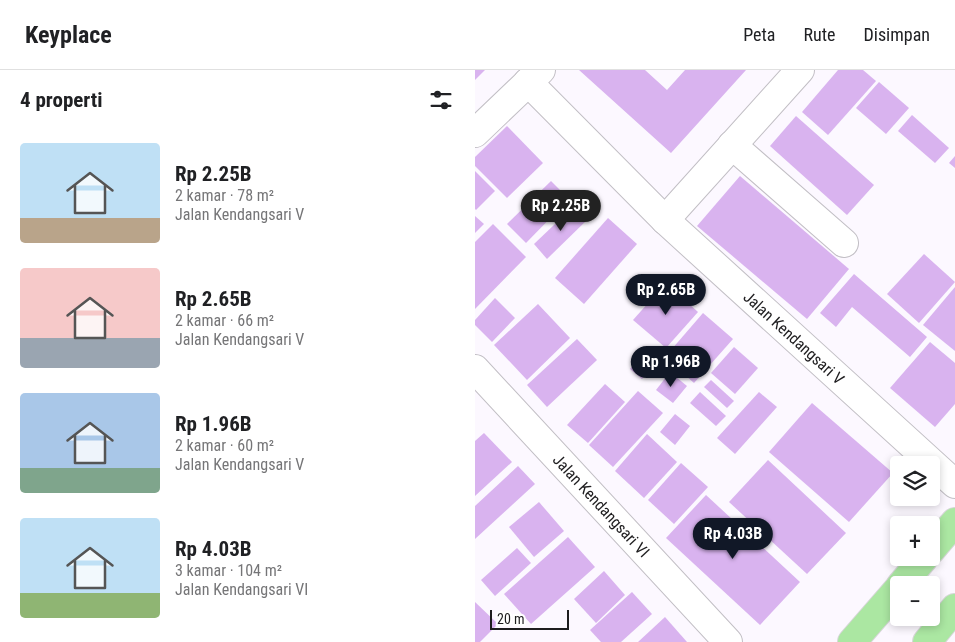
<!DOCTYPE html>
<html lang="id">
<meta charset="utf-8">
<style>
:root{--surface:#fff;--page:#f2f2f2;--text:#202124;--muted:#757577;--line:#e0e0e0;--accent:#111827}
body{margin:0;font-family:"Roboto Condensed",sans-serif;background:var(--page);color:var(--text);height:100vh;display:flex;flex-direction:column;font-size:19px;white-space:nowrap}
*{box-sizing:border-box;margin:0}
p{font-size:16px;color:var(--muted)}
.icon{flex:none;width:28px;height:28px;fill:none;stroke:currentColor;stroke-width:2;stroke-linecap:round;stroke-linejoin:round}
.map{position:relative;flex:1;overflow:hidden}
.sheet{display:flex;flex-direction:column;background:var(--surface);width:475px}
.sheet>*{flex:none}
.controls{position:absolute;left:415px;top:386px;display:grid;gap:10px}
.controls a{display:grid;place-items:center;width:50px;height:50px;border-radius:5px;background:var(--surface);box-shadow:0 2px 8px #0003;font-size:25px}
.scale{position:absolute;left:15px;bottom:12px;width:79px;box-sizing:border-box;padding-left:5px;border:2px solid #1e1d1f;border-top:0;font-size:14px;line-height:18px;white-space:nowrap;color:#1e1d1f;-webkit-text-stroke:4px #fff;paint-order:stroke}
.price{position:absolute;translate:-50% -42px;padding:0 11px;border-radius:18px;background:var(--accent);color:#fff;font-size:16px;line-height:32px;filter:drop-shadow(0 1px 2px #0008)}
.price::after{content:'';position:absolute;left:50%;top:30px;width:15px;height:11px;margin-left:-8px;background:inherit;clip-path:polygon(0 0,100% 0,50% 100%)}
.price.selected{background:#222;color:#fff}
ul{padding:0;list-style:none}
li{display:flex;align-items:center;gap:15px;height:125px;padding:0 20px}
li span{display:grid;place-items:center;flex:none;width:140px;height:100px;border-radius:5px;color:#555}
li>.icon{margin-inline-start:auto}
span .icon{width:60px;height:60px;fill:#fffc;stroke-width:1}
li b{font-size:21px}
h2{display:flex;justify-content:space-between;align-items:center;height:60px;padding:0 20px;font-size:21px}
header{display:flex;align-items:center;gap:30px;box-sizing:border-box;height:70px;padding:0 25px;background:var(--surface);border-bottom:1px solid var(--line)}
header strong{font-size:24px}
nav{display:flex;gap:28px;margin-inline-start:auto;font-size:18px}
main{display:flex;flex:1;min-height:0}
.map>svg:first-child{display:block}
</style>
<header>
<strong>Keyplace</strong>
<nav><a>Peta</a><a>Rute</a><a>Disimpan</a></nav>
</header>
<main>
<section class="sheet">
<h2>4 properti<svg class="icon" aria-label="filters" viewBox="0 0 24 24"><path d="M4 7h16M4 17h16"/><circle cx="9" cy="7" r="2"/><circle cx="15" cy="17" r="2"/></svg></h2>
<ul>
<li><span style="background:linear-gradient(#bfe0f5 75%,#b9a48a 0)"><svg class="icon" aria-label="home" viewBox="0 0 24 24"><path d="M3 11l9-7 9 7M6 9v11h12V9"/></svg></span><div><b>Rp 2.25B</b><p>2 kamar · 78 m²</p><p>Jalan Kendangsari V</p></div></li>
<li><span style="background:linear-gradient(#f6c9c9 70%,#9aa5b1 0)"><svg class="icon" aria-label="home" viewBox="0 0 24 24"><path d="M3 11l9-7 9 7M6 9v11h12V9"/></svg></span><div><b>Rp 2.65B</b><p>2 kamar · 66 m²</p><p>Jalan Kendangsari V</p></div></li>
<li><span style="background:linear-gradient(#a9c7e8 75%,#7fa58c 0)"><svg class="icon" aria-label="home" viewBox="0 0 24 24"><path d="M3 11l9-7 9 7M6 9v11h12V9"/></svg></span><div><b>Rp 1.96B</b><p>2 kamar · 60 m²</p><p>Jalan Kendangsari V</p></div></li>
<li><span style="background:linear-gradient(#bfe0f5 75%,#8fb573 0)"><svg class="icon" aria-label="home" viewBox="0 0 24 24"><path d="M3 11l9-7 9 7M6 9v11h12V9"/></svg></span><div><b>Rp 4.03B</b><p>3 kamar · 104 m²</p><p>Jalan Kendangsari VI</p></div></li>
</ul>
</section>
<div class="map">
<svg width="480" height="572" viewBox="0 0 480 572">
<rect width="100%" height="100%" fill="#fcf8ff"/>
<g fill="#d9b3ef">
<polygon points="0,0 10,0 0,10"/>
<polygon points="104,0 170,0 192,20 210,0 271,0 196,83"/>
<polygon points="363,0 388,0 401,11 353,65 327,42"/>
<polygon points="404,12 434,38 411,64 381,38"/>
<polygon points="437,45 474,78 460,93 423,61"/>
<polygon points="321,46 399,115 372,145 295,76"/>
<polygon points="32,56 68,93 32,128 0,96 0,87"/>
<polygon points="480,86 480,98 474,93"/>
<polygon points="0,101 20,121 1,140 0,139"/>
<polygon points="265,106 374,199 332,249 222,156"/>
<polygon points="76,111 94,129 51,173 32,154"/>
<polygon points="100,135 113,149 72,189 59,174"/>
<polygon points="0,146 9,154 0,163"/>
<polygon points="133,148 162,174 109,234 80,208"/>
<polygon points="18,154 51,187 0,239 0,172"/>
<polygon points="449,184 480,212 444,253 412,224"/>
<polygon points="379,204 452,267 435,287 377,237 361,257 345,243"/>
<polygon points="191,213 223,242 191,278 158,250"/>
<polygon points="480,217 480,281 448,255"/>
<polygon points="20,228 40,248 17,272 0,255 0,250"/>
<polygon points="63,234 95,268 52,310 19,275"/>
<polygon points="228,243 258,269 219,313 190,287"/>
<polygon points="102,269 122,290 72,337 52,315"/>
<polygon points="455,272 480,293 480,334 460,357 415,318"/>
<polygon points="173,277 185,288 167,309 155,299"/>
<polygon points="259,277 283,298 260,324 236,303"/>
<polygon points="195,302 212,316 198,333 181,320"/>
<polygon points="236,310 259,331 252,338 229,317"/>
<polygon points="130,314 150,332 113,373 92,355"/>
<polygon points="163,321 188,343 138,397 114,375"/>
<polygon points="225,322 251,346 241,356 215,333"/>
<polygon points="284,322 302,337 260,384 242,368"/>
<polygon points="337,333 418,403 374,452 294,382"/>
<polygon points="200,344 215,356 200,375 185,362"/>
<polygon points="9,363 37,392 0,426 0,371"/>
<polygon points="172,364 202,392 169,428 140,401"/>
<polygon points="293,390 371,463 332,504 254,432"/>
<polygon points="206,393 233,417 199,454 173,430"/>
<polygon points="43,396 60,414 0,469 0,436"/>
<polygon points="231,425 325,512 285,555 191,468"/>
<polygon points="64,432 89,461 59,487 34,457"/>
<polygon points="93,467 120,497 56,554 29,524"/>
<polygon points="42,478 56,493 20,526 6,510"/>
<polygon points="129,501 150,525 121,553 99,529"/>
<polygon points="157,522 177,544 146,572 126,572 115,560"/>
<polygon points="0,532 23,554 5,572 0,572"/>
<polygon points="190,547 212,572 163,572"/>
</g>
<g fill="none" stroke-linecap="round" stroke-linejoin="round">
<defs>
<g id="minor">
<path id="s1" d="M53,12L190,150L480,414"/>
<polyline points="0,63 66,0"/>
<polyline points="257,75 369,173"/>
<polyline points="190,150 325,0"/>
<path id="s2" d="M0,299L253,572"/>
</g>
<g id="major">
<polyline points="456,480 480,452"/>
<polyline points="426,515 449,488"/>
<polyline points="377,572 424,518"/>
<polyline points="452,572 480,538"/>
</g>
</defs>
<use href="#minor" stroke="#c2bfc5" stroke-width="30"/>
<use href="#major" stroke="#d6d6d7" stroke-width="30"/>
<use href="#minor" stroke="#fff" stroke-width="28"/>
<use href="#major" stroke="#abe7a2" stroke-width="28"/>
</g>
<g text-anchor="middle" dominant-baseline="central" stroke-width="4.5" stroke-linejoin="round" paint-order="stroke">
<g font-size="16" fill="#1e1d1f" stroke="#fff">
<text stroke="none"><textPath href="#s1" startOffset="369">Jalan Kendangsari V</textPath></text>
<text stroke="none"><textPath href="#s2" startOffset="186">Jalan Kendangsari VI</textPath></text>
</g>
</g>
</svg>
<div class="controls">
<a><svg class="icon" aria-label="layers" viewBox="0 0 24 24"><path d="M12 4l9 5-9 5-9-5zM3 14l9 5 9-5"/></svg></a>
<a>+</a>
<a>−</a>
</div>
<div class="scale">20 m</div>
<b class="price selected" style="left:86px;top:162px">Rp 2.25B</b>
<b class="price" style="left:191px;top:246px">Rp 2.65B</b>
<b class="price" style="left:196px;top:318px">Rp 1.96B</b>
<b class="price" style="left:258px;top:490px">Rp 4.03B</b>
</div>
</main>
